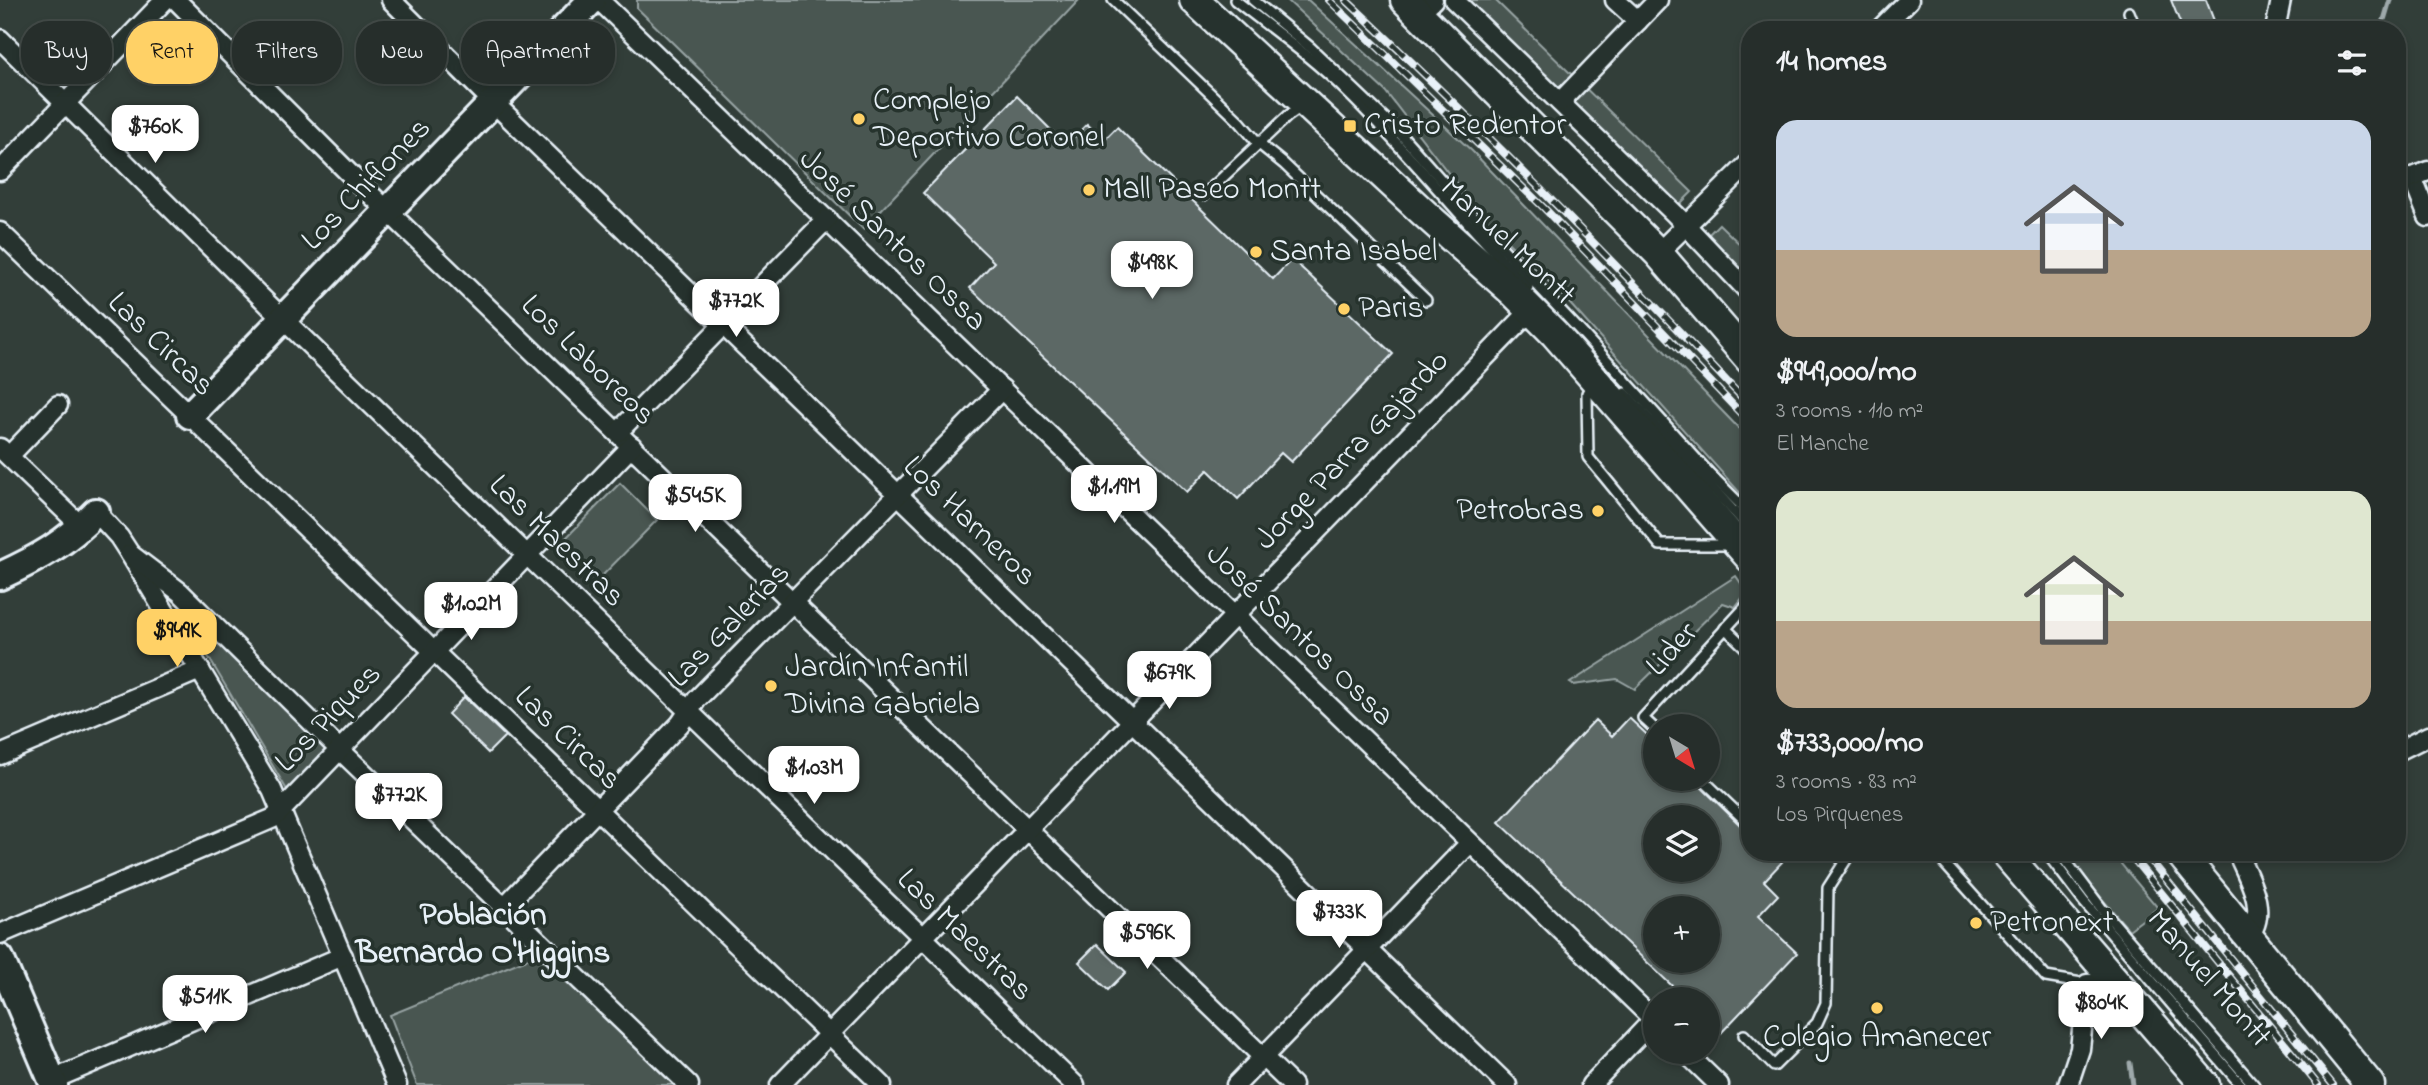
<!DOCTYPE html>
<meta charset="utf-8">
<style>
:root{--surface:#262e2b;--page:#2e3633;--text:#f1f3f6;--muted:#a4a8a9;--line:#424a47;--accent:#ffd166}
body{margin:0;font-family:"Indie Flower",sans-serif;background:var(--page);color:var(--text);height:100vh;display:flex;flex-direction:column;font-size:26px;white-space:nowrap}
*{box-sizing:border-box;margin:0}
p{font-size:23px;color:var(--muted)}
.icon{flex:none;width:38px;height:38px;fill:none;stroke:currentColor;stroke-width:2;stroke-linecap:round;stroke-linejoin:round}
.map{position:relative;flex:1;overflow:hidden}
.drawer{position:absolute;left:1741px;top:21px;width:665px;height:840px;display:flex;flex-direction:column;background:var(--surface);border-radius:28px;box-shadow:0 4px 10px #0003,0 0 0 2px var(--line)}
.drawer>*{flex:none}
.banner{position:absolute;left:21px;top:21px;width:665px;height:63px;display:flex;gap:14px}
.needle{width:46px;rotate:142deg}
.buttons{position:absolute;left:1643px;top:714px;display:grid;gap:14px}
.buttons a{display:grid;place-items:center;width:77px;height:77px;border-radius:50%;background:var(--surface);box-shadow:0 4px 10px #0003,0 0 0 2px var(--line);font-size:35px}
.price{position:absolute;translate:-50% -60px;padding:0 16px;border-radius:14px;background:#fff;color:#222;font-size:23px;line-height:46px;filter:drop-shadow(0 2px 4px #0008)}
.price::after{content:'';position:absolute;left:50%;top:42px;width:21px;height:16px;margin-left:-10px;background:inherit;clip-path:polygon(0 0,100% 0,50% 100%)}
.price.active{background:var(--accent);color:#111}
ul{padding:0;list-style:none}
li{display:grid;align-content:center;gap:14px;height:371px;padding:0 35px}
li span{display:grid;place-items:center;height:217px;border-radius:21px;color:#555}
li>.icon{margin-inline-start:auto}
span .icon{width:126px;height:126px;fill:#fffc;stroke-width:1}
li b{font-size:30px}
h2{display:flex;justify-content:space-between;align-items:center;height:84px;padding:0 35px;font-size:30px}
.chip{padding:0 24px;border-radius:28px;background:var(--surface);box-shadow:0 4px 10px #0003,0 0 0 2px var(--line);font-size:24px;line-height:63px}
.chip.active{background:var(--accent);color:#111}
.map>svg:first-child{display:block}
</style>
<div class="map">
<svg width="2428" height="1085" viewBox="0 0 2428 1085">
<rect width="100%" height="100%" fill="#323e39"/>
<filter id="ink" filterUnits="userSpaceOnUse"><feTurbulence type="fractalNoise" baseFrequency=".0143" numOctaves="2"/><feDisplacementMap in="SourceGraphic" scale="14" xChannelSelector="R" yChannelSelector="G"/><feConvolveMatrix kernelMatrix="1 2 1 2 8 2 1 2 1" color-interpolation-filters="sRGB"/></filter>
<g filter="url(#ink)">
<g fill="#495651" stroke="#98a4a4" stroke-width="2">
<polygon points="637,0 1079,0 863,229 637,8"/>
<polygon points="1287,0 1308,0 1472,151 1750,440 1750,504 1562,295 1483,218 1385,91"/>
<polygon points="1450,0 1495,0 1692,192 1669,215"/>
<polygon points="1719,224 1750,254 1750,308 1696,247"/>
<polygon points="620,483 657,520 597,581 560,544"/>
<polygon points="1736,576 1747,592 1735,607 1723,603 1635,689 1617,679 1573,685 1570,683"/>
<polygon points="185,608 330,747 287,790 183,614"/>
<polygon points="2067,852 2111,852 2158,908 2129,930 2097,893"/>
<polygon points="539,954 674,1085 417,1085 390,1015"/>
</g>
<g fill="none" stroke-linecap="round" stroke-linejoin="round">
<g stroke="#9ea9ab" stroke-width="5">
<polyline points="2381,30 2390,0"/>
<polyline points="2130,1063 2133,1085"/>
</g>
</g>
<g fill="#5c6865" stroke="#e8f1f8" stroke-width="2" fill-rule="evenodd">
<polygon points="2171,0 2206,0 2216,26 2205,30 2183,30"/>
<polygon points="1017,96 1066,145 1087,124 1104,140 1117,127 1273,279 1292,259 1393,354 1291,462 1281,453 1238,499 1208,470 1187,492 970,288 994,262 923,193"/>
<polygon points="464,697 505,736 488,753 448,714"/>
<path d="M1629,718L1656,743V779H1693L1745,830L1750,832V852H1771L1782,862L1764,881L1778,895L1758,916L1797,953L1721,1033L1708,1020V999H1686L1499,822L1595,720L1612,736ZM1656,817H1708V870H1656ZM1656,908H1708V961H1656Z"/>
<polygon points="1097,944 1126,972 1108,990 1079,962"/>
</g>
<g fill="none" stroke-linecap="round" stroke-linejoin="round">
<defs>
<g id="lane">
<polyline points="1113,0 1240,122 1258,143 1284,164 1426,300"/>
<path d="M1235,0C1273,30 1312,57 1346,91C1410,153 1465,224 1528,287"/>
<polyline points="1253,0 1311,48 1397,130 1490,235 1585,336 1710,474 1750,514"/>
<polyline points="2129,12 2136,30"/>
<polyline points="1204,195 1288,116 1301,107"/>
<polyline points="1594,383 1587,393 1588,457 1660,545 1732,545"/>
<polyline points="1625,393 1750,529"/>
<polyline points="1725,628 1750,652"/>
<polyline points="1656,730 1643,718 1750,602"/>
<polyline points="1702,779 1750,825"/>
<polyline points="1945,852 1944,863 2046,977 2087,984"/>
<polyline points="2046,852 2084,902 2241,1085"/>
<polyline points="2059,852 2102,909 2254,1085"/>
<polyline points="1744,1035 1774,1066 1817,1023 1826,1003 1828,888 1851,852"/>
</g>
<g id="street">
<polyline points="176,0 363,187 1292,1085"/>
<polyline points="391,0 493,102 1507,1085"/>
<polyline points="599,0 1656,1022"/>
<polyline points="1454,0 1675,214 1750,293"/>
<polyline points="1615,0 1638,21"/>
<polyline points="1419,13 1433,0"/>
<polyline points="1879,30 1909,0"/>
<polyline points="2275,30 2281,0"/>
<polyline points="0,39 283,319 1075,1085"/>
<polyline points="1560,102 1658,0"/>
<polyline points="0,171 165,0"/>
<polyline points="2412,177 2428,217"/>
<polyline points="2398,183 2428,171"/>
<polyline points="0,232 882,1085"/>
<polyline points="1658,253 1750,162"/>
<polyline points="618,432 827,219"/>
<polyline points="0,448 82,527"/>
<polyline points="9,456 58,405"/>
<polyline points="96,512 119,537 130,554 272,790 397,1085"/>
<polyline points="130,554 180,592 340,750 689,1085"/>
<polyline points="2398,751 2428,736"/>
<polyline points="0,755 200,670"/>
<path d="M2237,852C2248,878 2269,910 2249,936"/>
<polyline points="504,907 680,724 697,699 1002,389"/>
<polyline points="0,934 274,818 632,446"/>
<polyline points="1685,1052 1719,1085"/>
<polyline points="52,1080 343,956"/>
<polyline points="780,1085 1531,310"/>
<polyline points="1236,1085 1470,843"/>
<polyline points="1591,1085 1653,1020"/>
<polyline points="2068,1085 2080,1049 2087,984 2116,982"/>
</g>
<g id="secondary">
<polyline points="190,415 592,0"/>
<path d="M0,576C39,558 66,543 96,512"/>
<polyline points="0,958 54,1085"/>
</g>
<g id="primary">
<polyline points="1194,0 1425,214 1514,293 1554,333 1750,558"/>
<polyline points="1405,0 1658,253 1750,360"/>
<polyline points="2004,852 2205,1085"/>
<polyline points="2179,852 2370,1085"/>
</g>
</defs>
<use href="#lane" stroke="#e8f1f8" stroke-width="14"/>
<use href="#street" stroke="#e8f1f8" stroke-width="23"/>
<use href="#secondary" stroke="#e8f1f8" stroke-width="32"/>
<use href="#primary" stroke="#e8f1f8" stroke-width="33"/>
<use href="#lane" stroke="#26332d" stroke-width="9"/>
<use href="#street" stroke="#26332d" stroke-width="18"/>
<use href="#secondary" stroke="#26332d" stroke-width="26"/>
<use href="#primary" stroke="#26332d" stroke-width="28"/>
<defs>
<g id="rail">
<polyline points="1329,0 1544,208 1750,423"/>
<path d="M1346,0C1486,131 1619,267 1750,406"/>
<polyline points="2128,852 2318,1085"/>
<polyline points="2144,852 2333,1085"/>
</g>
</defs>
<use href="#rail" stroke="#e8f1f8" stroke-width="8"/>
<use href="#rail" stroke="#26332d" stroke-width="5" stroke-dasharray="16" stroke-linecap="butt"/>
</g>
</g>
<g fill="#ffd166" stroke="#26332d" stroke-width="2.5">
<circle cx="859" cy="119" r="7"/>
<rect x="1343" y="119" width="14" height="14" rx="3.5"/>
<circle cx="1089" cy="190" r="7"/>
<circle cx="1256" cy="252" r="7"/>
<circle cx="1344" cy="309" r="7"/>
<circle cx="1598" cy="511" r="7"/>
<circle cx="771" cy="686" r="7"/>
<circle cx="1976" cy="923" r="7"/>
<circle cx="1877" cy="1008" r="7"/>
</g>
<g text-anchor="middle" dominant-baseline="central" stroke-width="7" stroke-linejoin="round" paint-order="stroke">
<g font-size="32" fill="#e8f1f8" stroke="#26332d" text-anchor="start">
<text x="873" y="101">Complejo<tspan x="873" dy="37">Deportivo Coronel</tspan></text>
<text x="1364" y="126">Cristo Redentor</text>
<text x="1103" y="190">Mall Paseo Montt</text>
<text x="1270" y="252">Santa Isabel</text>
<text x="1358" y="309">Paris</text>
<text x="1584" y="511" text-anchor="end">Petrobras</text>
<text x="785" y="668">Jardín Infantil<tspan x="785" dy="37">Divina Gabriela</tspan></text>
<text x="1990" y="923">Petronext</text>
<text x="1877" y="1038" text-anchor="middle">Colegio Amanecer</text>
</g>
<g font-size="32" fill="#e8f1f8" stroke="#26332d">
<text transform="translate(367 185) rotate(-46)">Los Chiflones</text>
<text transform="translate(892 241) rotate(44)">José Santos Ossa</text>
<text transform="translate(1507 242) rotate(43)">Manuel Montt</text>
<text transform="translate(160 345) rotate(44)">Las Circas</text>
<text transform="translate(587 361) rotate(44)">Los Laboreos</text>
<text transform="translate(1353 451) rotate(-46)">Jorge Parra Gajardo</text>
<text transform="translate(969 522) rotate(44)">Los Harneros</text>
<text transform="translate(556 542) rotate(44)">Las Maestras</text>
<text transform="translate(730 626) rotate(-46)">Las Galerías</text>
<text transform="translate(1299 636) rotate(44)">José Santos Ossa</text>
<text transform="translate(1673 650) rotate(-48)">Lider</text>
<text transform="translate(329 719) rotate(-46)">Los Piques</text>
<text transform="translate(567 739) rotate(44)">Las Circas</text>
<text transform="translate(964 936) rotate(44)">Las Maestras</text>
<text transform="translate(2208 979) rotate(49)">Manuel Montt</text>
</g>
<g font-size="33" font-weight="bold" fill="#e8f1f8" stroke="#26332d">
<text x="483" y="916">Población<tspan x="483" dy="38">Bernardo O'Higgins</tspan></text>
</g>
</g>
</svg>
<div class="buttons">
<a><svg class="needle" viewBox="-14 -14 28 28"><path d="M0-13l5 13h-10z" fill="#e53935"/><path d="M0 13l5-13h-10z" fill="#a4a8a9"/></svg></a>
<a><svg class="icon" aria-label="layers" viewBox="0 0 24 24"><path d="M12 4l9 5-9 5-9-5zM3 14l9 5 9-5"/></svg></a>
<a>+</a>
<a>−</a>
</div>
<b class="price" style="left:155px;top:165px">$760K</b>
<b class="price" style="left:1152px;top:301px">$498K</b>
<b class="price" style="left:736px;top:339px">$772K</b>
<b class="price" style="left:1114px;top:525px">$1.19M</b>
<b class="price" style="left:695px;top:534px">$545K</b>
<b class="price" style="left:471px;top:642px">$1.02M</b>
<b class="price active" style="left:177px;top:669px">$949K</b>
<b class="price" style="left:1169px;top:711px">$679K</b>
<b class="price" style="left:814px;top:806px">$1.03M</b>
<b class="price" style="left:399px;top:833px">$772K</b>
<b class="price" style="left:1339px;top:950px">$733K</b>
<b class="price" style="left:1147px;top:971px">$596K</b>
<b class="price" style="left:205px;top:1035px">$511K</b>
<b class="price" style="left:2101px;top:1041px">$804K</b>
<div class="banner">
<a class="chip">Buy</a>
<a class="chip active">Rent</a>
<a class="chip">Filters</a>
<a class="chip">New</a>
<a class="chip">Apartment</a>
</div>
<section class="drawer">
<h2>14 homes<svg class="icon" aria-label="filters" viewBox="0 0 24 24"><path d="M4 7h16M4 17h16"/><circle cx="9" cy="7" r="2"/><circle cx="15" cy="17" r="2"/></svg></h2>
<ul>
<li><span style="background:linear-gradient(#c9d6e8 60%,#b9a48a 0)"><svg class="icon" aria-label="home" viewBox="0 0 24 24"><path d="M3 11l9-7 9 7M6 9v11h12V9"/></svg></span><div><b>$949,000/mo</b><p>3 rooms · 110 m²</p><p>El Manche</p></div></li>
<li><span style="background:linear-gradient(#dfe7d0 60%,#b9a48a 0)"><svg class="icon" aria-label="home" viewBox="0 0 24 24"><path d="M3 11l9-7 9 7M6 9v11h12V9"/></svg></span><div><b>$733,000/mo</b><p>3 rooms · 83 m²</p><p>Los Pirquenes</p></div></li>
</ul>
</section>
</div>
